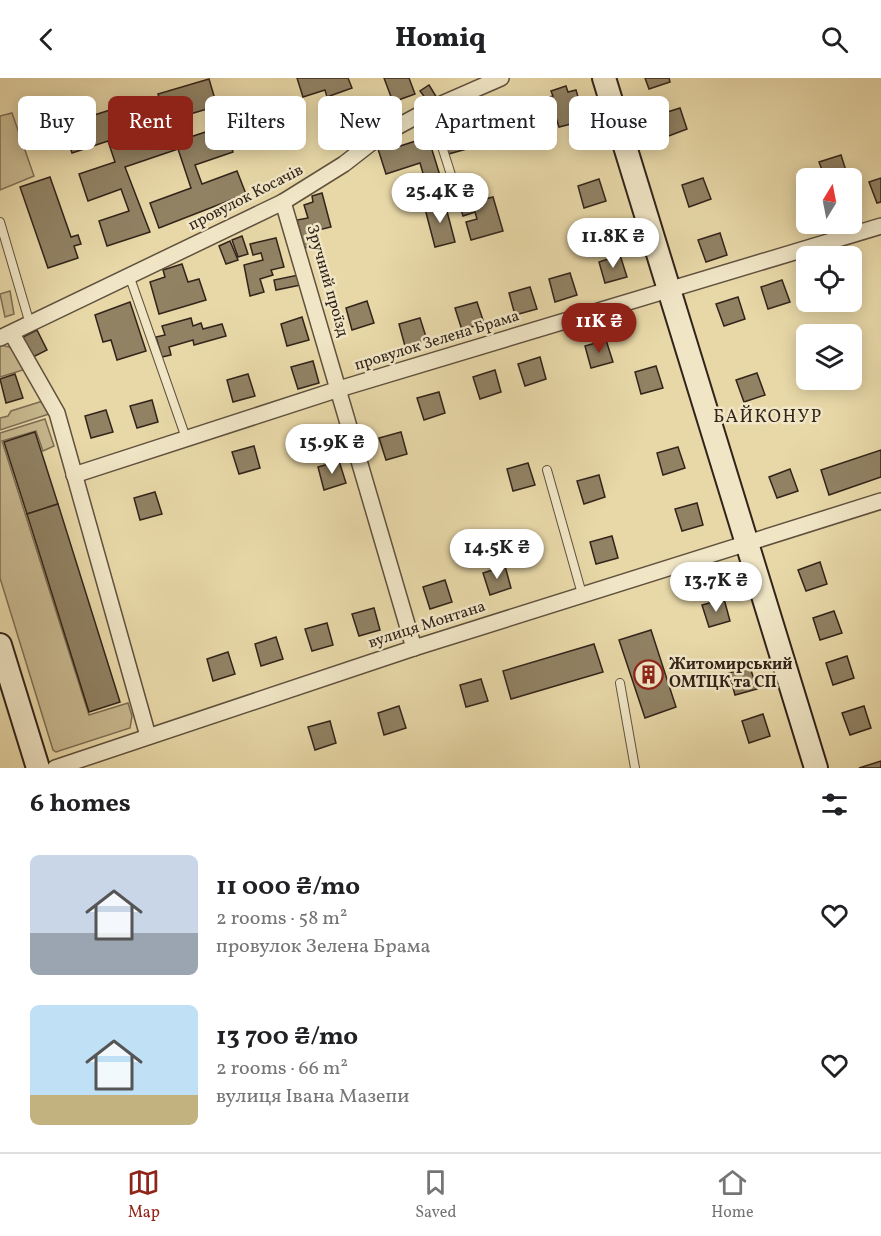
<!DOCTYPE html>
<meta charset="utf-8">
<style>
:root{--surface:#fff;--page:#f6f6f6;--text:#202124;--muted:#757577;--line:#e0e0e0;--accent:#8f2418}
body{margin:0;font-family:Vollkorn,serif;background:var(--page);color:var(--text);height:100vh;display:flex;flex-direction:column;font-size:22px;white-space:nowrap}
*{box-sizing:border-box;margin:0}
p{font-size:20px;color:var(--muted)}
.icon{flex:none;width:33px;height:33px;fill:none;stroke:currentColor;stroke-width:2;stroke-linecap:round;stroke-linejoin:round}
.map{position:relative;height:690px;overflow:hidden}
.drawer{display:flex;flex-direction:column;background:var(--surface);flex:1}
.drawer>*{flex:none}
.hud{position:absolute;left:18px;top:18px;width:846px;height:54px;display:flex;gap:12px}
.needle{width:39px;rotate:10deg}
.controls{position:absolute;left:796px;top:90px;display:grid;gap:12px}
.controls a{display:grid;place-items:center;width:66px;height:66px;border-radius:9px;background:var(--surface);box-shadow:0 3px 15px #0003;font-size:30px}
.price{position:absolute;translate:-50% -51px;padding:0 14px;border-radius:21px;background:#fff;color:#222;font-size:20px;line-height:39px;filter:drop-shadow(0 2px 3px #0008)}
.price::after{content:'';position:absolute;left:50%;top:36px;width:18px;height:14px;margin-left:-9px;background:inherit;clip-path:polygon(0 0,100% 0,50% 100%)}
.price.on{background:var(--accent);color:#fff}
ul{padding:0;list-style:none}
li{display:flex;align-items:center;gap:18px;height:150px;padding:0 30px}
li span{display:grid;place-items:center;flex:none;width:168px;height:120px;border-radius:9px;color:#555}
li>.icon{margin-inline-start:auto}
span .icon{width:72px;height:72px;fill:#fffc;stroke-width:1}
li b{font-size:26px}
h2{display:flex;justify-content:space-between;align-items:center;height:72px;padding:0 30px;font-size:26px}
.pill{padding:0 21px;border-radius:9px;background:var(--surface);box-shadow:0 3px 15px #0003;font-size:21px;line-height:54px}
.pill.on{background:var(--accent);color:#fff}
header{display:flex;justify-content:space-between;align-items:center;height:78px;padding:0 30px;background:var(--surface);font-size:27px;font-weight:800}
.tab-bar{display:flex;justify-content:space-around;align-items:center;height:84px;border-top:2px solid var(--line);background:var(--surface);font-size:16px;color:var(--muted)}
.tab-bar a{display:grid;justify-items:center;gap:3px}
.tab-bar .on{color:var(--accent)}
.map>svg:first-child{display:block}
</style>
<header><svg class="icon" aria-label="back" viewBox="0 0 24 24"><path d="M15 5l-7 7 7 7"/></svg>Homiq<svg class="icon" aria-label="search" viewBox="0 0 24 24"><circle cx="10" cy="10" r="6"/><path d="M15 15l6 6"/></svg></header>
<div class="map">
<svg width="881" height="690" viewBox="0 0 881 690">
<rect width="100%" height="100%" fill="#e8d8a8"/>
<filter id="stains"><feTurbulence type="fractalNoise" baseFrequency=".00333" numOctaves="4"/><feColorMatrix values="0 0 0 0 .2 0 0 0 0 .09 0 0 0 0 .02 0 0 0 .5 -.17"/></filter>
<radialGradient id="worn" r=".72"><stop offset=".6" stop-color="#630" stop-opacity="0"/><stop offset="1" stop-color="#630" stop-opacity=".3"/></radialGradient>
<g fill="#c9b990" stroke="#7e6e55" stroke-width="1.5">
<polygon points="12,35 34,98 0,112 0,38"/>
<polygon points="10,213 14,236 5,239 0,216"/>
<polygon points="0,267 14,270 29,290 0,299"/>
<polygon points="46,322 52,335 0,352 0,340 8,338 11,333"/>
<polygon points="45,341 54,368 43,373 36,353 2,363 89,637 128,625 132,638 130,650 56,674 53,672 0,500 0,355"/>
</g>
<g fill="#918264" stroke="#32241a" stroke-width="1.5">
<polygon points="297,0 348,0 352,10 327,19 325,12 303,19"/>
<polygon points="384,0 409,0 415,16 393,24"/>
<polygon points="645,0 669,0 670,4 649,11"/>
<polygon points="209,1 217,28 177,40 184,61 224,48 233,74 195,87 202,106 237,93 246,116 159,150 150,125 191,110 178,71 125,89 150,154 107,168 99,143 129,133 121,111 88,123 79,96 115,84 108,63 72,75 63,47 110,32 117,55 165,39 158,16"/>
<polygon points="429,7 437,20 429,25 420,13"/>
<polygon points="566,8 568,14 576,12 580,26 574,28 579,44 559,49 554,33 546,36 542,21 553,18 551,13"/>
<polygon points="513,21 525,62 504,68 492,27"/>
<polygon points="489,25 495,43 483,47 478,29"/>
<polygon points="680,30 687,51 666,59 658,37"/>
<polygon points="474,45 481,67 445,77 438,55"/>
<polygon points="428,59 442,104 427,109 420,85 386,96 378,71 383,69 382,65 394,61 397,69"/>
<polygon points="841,77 848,99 825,100 819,84"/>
<polygon points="50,99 71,159 78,157 81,166 74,168 78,180 48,190 20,109"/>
<polygon points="703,100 711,121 689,129 682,107"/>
<polygon points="881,100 881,124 877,125 869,104"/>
<polygon points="599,101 606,123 584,130 578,108"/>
<polygon points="322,115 331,149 314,153 317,167 304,170 297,142 308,140 304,127 313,124 312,118"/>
<polygon points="493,119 503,153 471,162 466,144 477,141 475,134 463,138 460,128"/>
<polygon points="444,122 455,164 435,169 424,127"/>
<polygon points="720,155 727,177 706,184 698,162"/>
<polygon points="242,158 248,176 238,179 232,162"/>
<polygon points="276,160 284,189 271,192 273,197 260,201 264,214 250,218 244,187 263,182 261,175 253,177 250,166"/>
<polygon points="230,163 238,182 226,186 219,168"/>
<polygon points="620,177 627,199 605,205 599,184"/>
<polygon points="182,186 188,204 199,201 206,222 159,236 150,204 165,199 163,192"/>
<polygon points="570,195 577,217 555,224 549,201"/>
<polygon points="298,197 301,207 276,212 274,202"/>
<polygon points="782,202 790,224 768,231 761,209"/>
<polygon points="530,209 537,231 515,237 509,215"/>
<polygon points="738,219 745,241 724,248 716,226"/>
<polygon points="367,223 374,245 352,252 346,230"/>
<polygon points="130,224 146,273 117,282 111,262 103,264 95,237"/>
<polygon points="477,224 484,245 462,252 455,230"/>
<polygon points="302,239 309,262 287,268 281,246"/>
<polygon points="191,240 193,248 201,245 203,251 222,246 226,258 194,267 193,262 169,269 171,277 162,279 156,259 165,257 162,248"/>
<polygon points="420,240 427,262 405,268 399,246"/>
<polygon points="37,252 47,272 33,279 23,259"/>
<polygon points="606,262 613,284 591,290 585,268"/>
<polygon points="540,279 546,301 525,308 518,286"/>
<polygon points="313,283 319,305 298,311 291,289"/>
<polygon points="656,288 663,310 641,316 635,294"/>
<polygon points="495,292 501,314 480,321 473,299"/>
<polygon points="757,295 765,317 744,324 736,302"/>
<polygon points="15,296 23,320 6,325 0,301"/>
<polygon points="248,296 255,318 233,324 227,302"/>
<polygon points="439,314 445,335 424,342 417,320"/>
<polygon points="152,322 158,344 137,350 130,328"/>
<polygon points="106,332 113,354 91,360 85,338"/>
<polygon points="35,354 58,426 27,436 4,364"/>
<polygon points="401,354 407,376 386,382 379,360"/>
<polygon points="254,368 260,390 239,396 232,374"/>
<polygon points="678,369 685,390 663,397 657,375"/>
<polygon points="881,372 881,399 829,417 821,392"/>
<polygon points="339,383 346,405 324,412 318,389"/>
<polygon points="528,385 535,407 513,413 507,391"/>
<polygon points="790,391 798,413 777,420 769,399"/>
<polygon points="599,397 605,419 584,426 577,403"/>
<polygon points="155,414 162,436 140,442 134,420"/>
<polygon points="697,425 703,447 682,453 675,431"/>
<polygon points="58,426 120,624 89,634 27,436"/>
<polygon points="612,458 618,480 596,486 590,464"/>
<polygon points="820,484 827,506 806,513 798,492"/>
<polygon points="505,488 511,510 490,517 483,495"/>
<polygon points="445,502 452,524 430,531 423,509"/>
<polygon points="724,521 730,543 709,549 702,527"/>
<polygon points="374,530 380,552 359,558 352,536"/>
<polygon points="834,533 842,555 820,562 813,540"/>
<polygon points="327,545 333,567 312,573 305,551"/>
<polygon points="651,552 676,629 645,640 619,562"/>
<polygon points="276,559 283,581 261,588 255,566"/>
<polygon points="594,566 603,594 511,621 503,593"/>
<polygon points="228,574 235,596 213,603 207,581"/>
<polygon points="847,578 854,600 833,607 826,585"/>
<polygon points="750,589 757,611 735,617 729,595"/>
<polygon points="481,601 488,623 466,629 460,607"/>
<polygon points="399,628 406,650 384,657 378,635"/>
<polygon points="864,628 871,650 850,657 842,635"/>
<polygon points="763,636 770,658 749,665 742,643"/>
<polygon points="330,643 336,665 315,672 308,649"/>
<polygon points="881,683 881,690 859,690"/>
</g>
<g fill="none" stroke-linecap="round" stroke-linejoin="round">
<defs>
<g id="lane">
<polyline points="430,31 453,103"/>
<polyline points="0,144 30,246"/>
<polyline points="129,197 186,360"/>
<polyline points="547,392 582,516"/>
<polyline points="620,605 635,690"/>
</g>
<g id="street">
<polyline points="283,124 414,570"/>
<polyline points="12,256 57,335 148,658"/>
<polyline points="0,260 283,124 344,86 380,58 430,31 501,0"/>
<polyline points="74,397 339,311 881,148"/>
<polyline points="55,690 414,570 881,423"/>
</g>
<g id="secondary">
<polyline points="604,0 816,690"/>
<polyline points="0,567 38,690"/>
</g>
</defs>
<use href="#lane" stroke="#60513e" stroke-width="10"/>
<use href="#street" stroke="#60513e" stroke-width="18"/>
<use href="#secondary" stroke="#32241a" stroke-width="26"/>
<use href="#lane" stroke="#f0e6c6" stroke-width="8"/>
<use href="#street" stroke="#f0e6c6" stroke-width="15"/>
<use href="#secondary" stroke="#f0e6c6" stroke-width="22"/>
</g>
<defs>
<symbol id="building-ring" viewBox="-11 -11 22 22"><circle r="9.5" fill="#f0e6c6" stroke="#8f2418" stroke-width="1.5"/><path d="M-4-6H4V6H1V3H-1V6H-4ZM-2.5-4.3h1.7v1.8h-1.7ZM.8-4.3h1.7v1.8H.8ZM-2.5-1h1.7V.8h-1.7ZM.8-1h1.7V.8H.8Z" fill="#8f2418"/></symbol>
</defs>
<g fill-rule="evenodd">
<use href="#building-ring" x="632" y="580" width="33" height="33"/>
</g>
<g text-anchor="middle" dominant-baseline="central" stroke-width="5" stroke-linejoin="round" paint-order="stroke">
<g font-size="16" fill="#32241a" stroke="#f0e6c6">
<text transform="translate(246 120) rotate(-27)">провулок Косачів</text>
<text transform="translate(327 203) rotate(74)">Зручний проїзд</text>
<text transform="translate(437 263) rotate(-17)">провулок Зелена Брама</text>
<text transform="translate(427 547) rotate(-18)">вулиця Монтана</text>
</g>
<g font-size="16" font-weight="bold" fill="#32241a" stroke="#f0e6c6" text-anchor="start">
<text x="669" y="587">Житомирський<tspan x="669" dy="18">ОМТЦК та СП</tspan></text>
</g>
<g font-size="18" letter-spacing="1.5" fill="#32241a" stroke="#f0e6c6">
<text x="768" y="339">БАЙКОНУР</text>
</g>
</g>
<rect width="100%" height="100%" filter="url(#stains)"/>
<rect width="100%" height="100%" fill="url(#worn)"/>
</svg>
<div class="controls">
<a><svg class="needle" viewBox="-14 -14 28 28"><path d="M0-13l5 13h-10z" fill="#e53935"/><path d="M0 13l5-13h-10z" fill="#757577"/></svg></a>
<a><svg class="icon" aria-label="locate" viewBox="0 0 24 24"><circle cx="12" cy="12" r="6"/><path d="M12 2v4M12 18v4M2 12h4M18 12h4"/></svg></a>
<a><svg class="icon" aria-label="layers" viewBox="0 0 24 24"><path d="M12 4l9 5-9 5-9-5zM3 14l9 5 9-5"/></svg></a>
</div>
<b class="price" style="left:440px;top:146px">25.4K ₴</b>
<b class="price" style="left:613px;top:191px">11.8K ₴</b>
<b class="price on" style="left:599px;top:276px">11K ₴</b>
<b class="price" style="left:332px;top:397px">15.9K ₴</b>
<b class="price" style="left:497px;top:502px">14.5K ₴</b>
<b class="price" style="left:716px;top:535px">13.7K ₴</b>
<div class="hud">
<a class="pill">Buy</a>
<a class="pill on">Rent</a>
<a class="pill">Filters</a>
<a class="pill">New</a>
<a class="pill">Apartment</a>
<a class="pill">House</a>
</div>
</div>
<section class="drawer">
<h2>6 homes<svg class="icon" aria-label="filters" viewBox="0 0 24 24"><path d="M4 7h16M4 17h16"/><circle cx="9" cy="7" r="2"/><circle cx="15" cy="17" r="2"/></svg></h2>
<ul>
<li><span style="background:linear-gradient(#c9d6e8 65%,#9aa5b1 0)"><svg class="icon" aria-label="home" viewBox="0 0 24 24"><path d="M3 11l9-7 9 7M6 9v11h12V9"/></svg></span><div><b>11 000 ₴/mo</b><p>2 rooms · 58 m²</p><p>провулок Зелена Брама</p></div><svg class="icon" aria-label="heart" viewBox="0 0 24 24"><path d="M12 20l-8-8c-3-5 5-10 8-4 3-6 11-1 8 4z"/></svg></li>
<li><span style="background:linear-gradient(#bfe0f5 75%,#c2b280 0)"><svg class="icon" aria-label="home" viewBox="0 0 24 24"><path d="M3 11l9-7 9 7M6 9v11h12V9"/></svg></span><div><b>13 700 ₴/mo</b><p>2 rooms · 66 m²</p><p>вулиця Івана Мазепи</p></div><svg class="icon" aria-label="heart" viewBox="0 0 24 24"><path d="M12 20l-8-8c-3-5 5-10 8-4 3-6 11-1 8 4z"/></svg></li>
</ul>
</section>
<nav class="tab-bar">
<a class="on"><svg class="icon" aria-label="map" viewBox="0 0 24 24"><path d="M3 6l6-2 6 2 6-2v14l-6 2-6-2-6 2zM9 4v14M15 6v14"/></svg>Map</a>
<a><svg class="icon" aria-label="saved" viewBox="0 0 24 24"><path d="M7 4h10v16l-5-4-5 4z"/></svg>Saved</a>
<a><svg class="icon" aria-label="home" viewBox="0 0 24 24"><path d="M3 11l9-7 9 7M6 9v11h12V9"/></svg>Home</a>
</nav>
